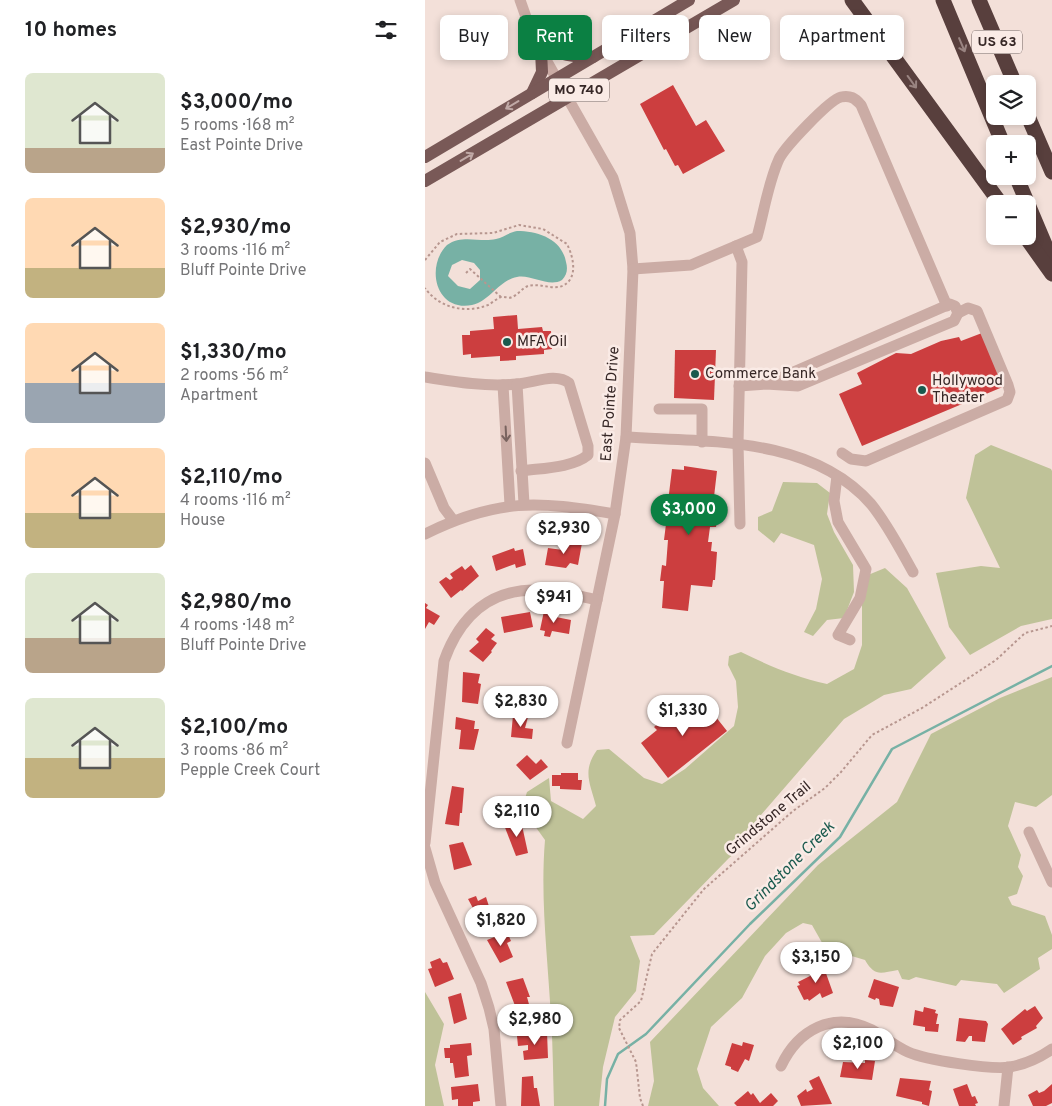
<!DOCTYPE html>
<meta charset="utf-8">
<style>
:root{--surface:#fff;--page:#f2f2f2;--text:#202124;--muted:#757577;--accent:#0b8043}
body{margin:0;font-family:Overpass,sans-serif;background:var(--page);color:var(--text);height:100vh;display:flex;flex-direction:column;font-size:19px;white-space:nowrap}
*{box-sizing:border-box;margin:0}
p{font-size:16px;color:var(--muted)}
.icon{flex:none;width:28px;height:28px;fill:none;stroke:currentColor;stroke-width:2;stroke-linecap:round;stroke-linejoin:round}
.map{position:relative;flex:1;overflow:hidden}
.sheet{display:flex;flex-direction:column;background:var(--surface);width:425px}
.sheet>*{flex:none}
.hud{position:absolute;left:15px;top:15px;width:475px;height:45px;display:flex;gap:10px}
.buttons{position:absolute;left:561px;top:75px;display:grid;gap:10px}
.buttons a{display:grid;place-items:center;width:50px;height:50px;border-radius:8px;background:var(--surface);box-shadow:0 2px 8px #0003;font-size:25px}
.price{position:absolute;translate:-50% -42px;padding:0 11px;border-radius:18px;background:#fff;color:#222;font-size:16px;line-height:32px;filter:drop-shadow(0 1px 2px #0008)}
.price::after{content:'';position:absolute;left:50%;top:30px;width:15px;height:11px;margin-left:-8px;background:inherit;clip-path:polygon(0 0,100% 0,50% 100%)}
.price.selected{background:var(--accent);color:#fff}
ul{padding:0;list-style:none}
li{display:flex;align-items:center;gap:15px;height:125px;padding:0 25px}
li span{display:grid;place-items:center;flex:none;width:140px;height:100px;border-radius:8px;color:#555}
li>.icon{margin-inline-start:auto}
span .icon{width:60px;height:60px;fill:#fffc;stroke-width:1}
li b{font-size:21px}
h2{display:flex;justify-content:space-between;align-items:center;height:60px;padding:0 25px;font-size:21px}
.pill{padding:0 18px;border-radius:8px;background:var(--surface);box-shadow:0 2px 8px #0003;font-size:18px;line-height:45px}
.pill.selected{background:var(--accent);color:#fff}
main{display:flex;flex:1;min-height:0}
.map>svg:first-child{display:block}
</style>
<main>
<section class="sheet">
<h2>10 homes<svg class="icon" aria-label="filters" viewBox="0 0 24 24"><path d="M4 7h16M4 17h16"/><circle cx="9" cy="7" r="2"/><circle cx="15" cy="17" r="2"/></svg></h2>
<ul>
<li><span style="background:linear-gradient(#dfe7d0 75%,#b9a48a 0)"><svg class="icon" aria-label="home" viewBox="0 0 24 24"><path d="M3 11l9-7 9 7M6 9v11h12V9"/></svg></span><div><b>$3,000/mo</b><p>5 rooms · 168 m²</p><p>East Pointe Drive</p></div></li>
<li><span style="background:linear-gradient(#ffd9b3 70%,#c2b280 0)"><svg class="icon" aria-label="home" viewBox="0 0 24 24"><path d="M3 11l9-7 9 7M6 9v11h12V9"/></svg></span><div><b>$2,930/mo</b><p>3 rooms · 116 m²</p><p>Bluff Pointe Drive</p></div></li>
<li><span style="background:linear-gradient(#ffd9b3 60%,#9aa5b1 0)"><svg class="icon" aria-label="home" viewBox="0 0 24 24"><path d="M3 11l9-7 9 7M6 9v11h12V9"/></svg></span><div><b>$1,330/mo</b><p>2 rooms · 56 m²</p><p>Apartment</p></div></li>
<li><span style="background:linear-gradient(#ffd9b3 65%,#c2b280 0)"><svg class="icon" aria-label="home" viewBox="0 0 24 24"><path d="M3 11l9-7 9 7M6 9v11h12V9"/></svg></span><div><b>$2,110/mo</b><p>4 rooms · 116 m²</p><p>House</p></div></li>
<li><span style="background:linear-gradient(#dfe7d0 65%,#b9a48a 0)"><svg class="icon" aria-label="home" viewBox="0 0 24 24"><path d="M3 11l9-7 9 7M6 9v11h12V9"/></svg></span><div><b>$2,980/mo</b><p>4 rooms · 148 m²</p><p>Bluff Pointe Drive</p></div></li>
<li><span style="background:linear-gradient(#dfe7d0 60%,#c2b280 0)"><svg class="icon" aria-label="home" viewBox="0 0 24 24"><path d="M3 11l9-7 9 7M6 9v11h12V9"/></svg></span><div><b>$2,100/mo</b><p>3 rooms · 86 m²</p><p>Pepple Creek Court</p></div></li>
</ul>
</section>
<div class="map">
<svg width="627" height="1106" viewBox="0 0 627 1106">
<rect width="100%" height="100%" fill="#f3e0d9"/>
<g fill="#bfc298">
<polygon points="566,445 626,469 627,471 627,619 596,626 545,655 524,627 511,573 556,566 575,568 541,498 550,455"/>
<polygon points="358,482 392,483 405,493 402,514 409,532 428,565 429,592 419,618 402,620 388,636 379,632 391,609 397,579 389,545 356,533 349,543 333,530 333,517 347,511"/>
<path d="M460,568L482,588L521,658L486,689L459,695L419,719L329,823L319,846L304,858L229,935L205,936L215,961L211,991L190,1017L178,1067L174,1106H129C128,1077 128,1047 126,1018C123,959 115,899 120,840L97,808L102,792L124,778L126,801L158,819L171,806C165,783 157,771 172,750L184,749L219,778L237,784L260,769L309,726L313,707L311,681L303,665L304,656L316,652C344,666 371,677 402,684L429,669L437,645V603L443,575Z"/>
<path d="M627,677V795L611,807L590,802L583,826L596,855L593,867L598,876L592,894L583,897L587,905L620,916L627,935V949L613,958L615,969L579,993L572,984L536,980L531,986L491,977L484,980L477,979L473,970C455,973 450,977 440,960L400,948L387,925L378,923L361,933L340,956L317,998L286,1027L272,1069L278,1088L294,1106H223L229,1081L225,1042L393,865L472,802L506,734L575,698Z"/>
<polygon points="0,992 19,1024 10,1065 19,1106 0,1106"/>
</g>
<path fill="#77b1a5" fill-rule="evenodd" d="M92,231C113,231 137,239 141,262C143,269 142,275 137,280C124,288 106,274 92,277C74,280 65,301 47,305C11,312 0,267 22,245C38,234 55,243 71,239C79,237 85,232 92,231ZM37,260L49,263L55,270V280L45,289L33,286L23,276L27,265Z"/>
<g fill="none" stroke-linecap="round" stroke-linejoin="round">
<polyline stroke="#77b1a5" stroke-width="2.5" points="180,1106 182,1079 193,1054 221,1034 325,924 415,837 467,749 627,666"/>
</g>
<g fill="#cc3e3f">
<polygon points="248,85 271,126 281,120 300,151 258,174 253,165 250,166 241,149 239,150 215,104"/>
<polygon points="92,315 93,329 117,327 118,331 126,331 127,349 119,350 119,354 91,356 91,360 75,361 75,356 46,358 46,354 38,355 37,335 45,335 45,331 69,329 68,317"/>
<polygon points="557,333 580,386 437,446 414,394 437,384 432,373 471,353 486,354 516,341 534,337 536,341"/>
<polygon points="250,350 291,350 289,400 249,398"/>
<polygon points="259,466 292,471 287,514 293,514 291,527 285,527 283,542 287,542 286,551 292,552 290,580 288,580 287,587 266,585 263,611 237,608 239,581 235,581 237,565 241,566 243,540 239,540 241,524 238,524 240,510 242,510 247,469 259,470"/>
<polygon points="146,541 157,543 153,565 145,563 141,568 120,565 123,548 138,550 139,543 146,544"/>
<polygon points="89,548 90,551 98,549 101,565 91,568 90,564 71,571 67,556"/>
<polygon points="46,565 54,576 37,591 36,590 26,598 14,582 21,577 25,580 28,578 25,574 37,566 40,570"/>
<polygon points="0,603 3,605 1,608 15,616 9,625 4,622 0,629"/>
<polygon points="119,611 131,613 131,617 146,620 144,634 127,631 125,637 119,636 120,631 115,630"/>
<polygon points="105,612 108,627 79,633 76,617"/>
<polygon points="61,628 70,635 66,639 72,643 66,651 67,652 58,662 44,651 54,642 51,639"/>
<polygon points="38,672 55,674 53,683 56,684 53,704 37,702"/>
<polygon points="275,697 302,731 243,778 216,743 232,730 229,727 239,719 242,723"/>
<polygon points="88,715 103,717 100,728 108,729 107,739 86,737"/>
<polygon points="31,717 50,721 49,729 54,729 49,750 34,749 36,730 30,729"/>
<polygon points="102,755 111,764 116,759 123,767 105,780 91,765"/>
<polygon points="136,773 153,773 153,780 157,780 156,790 135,789 135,786 127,786 127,775 136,775"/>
<polygon points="27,786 39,788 37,813 35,813 34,826 20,824"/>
<polygon points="96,821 103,853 91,856 79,825"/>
<polygon points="38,842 47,865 29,870 24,845"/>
<polygon points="51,896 53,901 61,897 68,919 56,923 43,899"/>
<polygon points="82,932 86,941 82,943 88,957 75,963 62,940"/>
<polygon points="15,958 18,963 22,962 29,979 10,987 3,969 7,968 5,962"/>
<polygon points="397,962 408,993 397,998 395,993 384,1001 383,999 379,1000 372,986 375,985 373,982 385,976 386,972 393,972 390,966"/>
<polygon points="98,978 105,997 102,997 105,1008 92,1011 81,982"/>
<polygon points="449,979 474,987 468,1007 455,1005 454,999 451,998 450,1000 443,997"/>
<polygon points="36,993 42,1019 29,1024 23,997"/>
<polygon points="610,1006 618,1018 611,1026 612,1028 596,1037 597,1039 588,1045 576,1029 600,1009 602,1011"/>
<polygon points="499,1007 511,1010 510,1013 513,1014 511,1024 514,1024 513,1032 500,1031 500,1027 488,1025 490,1010 498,1012"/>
<polygon points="534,1018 561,1021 563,1024 560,1042 547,1041 547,1036 544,1036 540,1042 531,1041"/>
<polygon points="122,1032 123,1058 99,1060 98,1051 103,1050 103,1045 93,1046 92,1036"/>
<polygon points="318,1042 329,1045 324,1061 320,1059 313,1072 306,1069 306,1067 300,1065 307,1043 317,1046"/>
<polygon points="46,1043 47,1055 42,1056 44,1076 30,1078 28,1063 25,1063 25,1058 20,1058 19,1048 25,1048 25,1045"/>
<polygon points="440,1060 450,1061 447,1080 415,1077 418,1062 440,1063"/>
<polygon points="108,1076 109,1088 112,1088 115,1106 96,1106 97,1077"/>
<polygon points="394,1076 407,1104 376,1106 372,1096 381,1089 382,1092 388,1089 384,1081"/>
<polygon points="475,1078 506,1081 504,1090 507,1091 504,1106 497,1104 497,1102 471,1096"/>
<polygon points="53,1084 55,1101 48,1102 48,1106 33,1106 33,1099 27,1100 26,1087"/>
<polygon points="542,1084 547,1097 550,1096 553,1103 550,1104 551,1106 534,1106 528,1089"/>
<polygon points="627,1084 627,1103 621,1106 608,1106 603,1095 612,1090 614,1093 619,1091"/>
<polygon points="323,1091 326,1095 328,1093 335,1103 346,1093 353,1101 348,1106 312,1106 309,1103"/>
</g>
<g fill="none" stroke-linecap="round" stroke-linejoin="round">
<g stroke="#b7968f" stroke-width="2" stroke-dasharray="2.5 2.5" stroke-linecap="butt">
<path d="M0,260L15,242L32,234L68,233L94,225L118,229L142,244C147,254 152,271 144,281C133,294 117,282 103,286C97,288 93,295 87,297C84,299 79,296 76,297C71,299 67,303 63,305C41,314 14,308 0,288"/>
<polyline points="41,273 45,269 76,297"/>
<polyline points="218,1106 215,1098 211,1062 194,1028 195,1020 216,1001 227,954 279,889 368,811 400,788 416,772 447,735 497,708 542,679 571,660 600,633 627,626"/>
</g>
<g stroke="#cbaca5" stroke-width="11">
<polyline points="95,0 108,37 188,178 205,233 208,269 201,437 190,514 142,743"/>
<polyline points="311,246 317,262 313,444 315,524"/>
<path d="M208,269L266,265L332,237C339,212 343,183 354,159C360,147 404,100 416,97C425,95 430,98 436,105L522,306"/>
<path d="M0,377C31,382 61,387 92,384C108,383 131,372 144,383L163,446V455C147,468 117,468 96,471"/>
<polyline points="92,384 99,504"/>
<polyline points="78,385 85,505"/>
<polyline points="314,386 341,384 525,304 530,306 533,313 529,321 373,386 341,384"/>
<polyline points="234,409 277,409 277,442"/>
<path d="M201,437C283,442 386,436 446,504C463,525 475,549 488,572"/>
<polyline points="417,453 426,459 441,461 582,400 585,392 583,385 552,311 543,308 533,313"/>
<polyline points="0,463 19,508 28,520"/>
<polyline points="412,476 409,501 413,522 441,569 435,598 413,635 425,640"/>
<path d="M0,534C73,498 112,501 190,514"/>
<polyline points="604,832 627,882"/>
<path d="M0,843L19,661C35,616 66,588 115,590C134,590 154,596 172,600"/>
<polyline points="0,848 10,883 56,983 64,1008 69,1029 76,1106"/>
<path d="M356,1066C373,1030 408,1010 447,1030C459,1037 470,1046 483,1052C501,1060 566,1070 585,1067C601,1064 614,1058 627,1049"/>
<polyline points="579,1106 583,1067"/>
</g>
<g stroke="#795957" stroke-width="12">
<path d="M108,37C129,54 141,57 168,57"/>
<polyline points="107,93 117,72 116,51"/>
<polyline points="0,157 264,0"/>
<polyline points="0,181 309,0"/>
</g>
<g stroke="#583f3d" stroke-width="15">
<polyline points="427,0 576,204"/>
<polyline points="518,0 578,144"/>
<polyline points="554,0 590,84"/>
<polyline points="602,114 627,172"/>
<polyline points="591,176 627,261"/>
<polyline points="600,236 627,274"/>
</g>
</g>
<defs><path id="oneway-shaft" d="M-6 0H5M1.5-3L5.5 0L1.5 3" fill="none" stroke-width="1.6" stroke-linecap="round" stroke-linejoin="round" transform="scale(1.25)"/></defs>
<g stroke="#998481">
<use href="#oneway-shaft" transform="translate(537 45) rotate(67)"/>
<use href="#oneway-shaft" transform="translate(487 82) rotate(54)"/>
</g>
<g stroke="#c0a9a6">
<use href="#oneway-shaft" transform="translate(87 105) rotate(149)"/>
<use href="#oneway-shaft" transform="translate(42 157) rotate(-31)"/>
</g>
<use stroke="#79635f" href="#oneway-shaft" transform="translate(81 434) rotate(87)"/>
<g fill="#1a5a4e" stroke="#faebe6" stroke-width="2">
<circle cx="82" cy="342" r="5"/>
<circle cx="270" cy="374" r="5"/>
<circle cx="497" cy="390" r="5"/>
</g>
<g text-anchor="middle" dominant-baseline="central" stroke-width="5" stroke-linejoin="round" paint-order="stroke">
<g fill="#faebe6" stroke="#716260" stroke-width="1">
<rect x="547" y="30.5" width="50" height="23" rx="4"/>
<rect x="124" y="78.5" width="60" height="23" rx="4"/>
</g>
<g font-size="14" font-weight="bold" fill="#362726">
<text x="572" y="42">US 63</text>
<text x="154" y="90">MO 740</text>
</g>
<g font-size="15" fill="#362726" stroke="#faebe6" text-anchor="start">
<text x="92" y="342">MFA Oil</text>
<text x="280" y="374">Commerce Bank</text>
<text x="507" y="381">Hollywood<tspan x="507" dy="17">Theater</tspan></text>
</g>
<g font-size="15" fill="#362726" stroke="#faebe6">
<text transform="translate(186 404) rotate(-86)">East Pointe Drive</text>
<text transform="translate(344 819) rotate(-40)">Grindstone Trail</text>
</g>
<g font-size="16" font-style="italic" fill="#1a5a4e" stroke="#faebe6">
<text transform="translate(365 867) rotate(-45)">Grindstone Creek</text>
</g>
</g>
</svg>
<div class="buttons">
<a><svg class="icon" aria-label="layers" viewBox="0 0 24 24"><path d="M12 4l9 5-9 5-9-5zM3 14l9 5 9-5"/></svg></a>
<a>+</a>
<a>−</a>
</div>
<b class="price selected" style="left:264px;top:536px">$3,000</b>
<b class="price" style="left:139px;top:555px">$2,930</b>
<b class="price" style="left:129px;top:624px">$941</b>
<b class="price" style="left:96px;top:728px">$2,830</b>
<b class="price" style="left:258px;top:737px">$1,330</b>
<b class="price" style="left:92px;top:838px">$2,110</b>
<b class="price" style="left:76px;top:947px">$1,820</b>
<b class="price" style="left:391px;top:984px">$3,150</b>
<b class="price" style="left:110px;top:1046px">$2,980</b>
<b class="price" style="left:433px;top:1070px">$2,100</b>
<div class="hud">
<a class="pill">Buy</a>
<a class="pill selected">Rent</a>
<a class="pill">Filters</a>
<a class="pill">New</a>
<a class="pill">Apartment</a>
</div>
</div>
</main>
